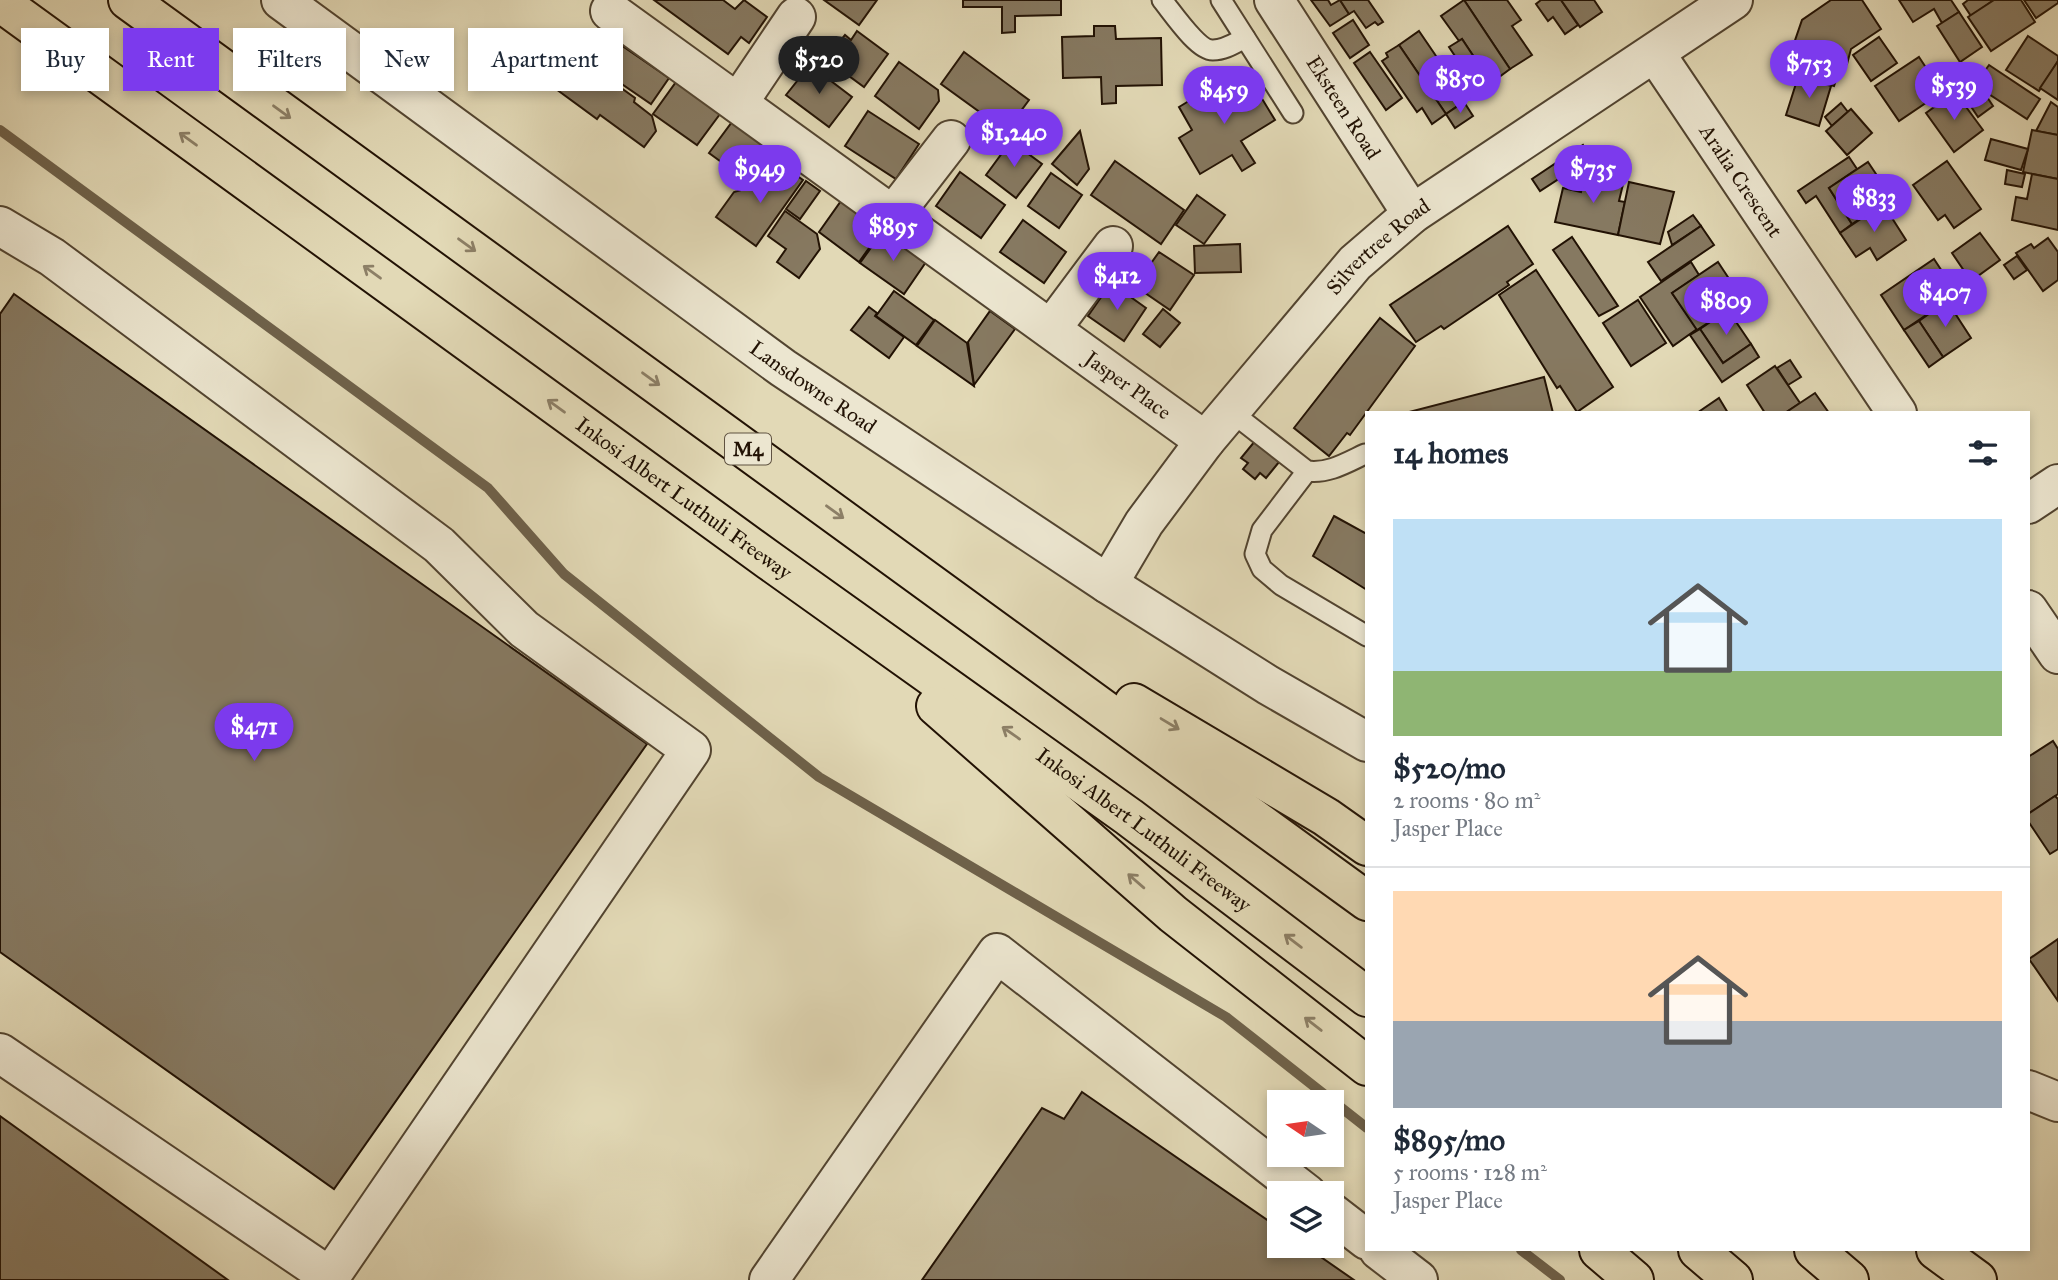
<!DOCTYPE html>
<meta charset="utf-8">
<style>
:root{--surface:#fff;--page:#f2f2f3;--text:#1f2937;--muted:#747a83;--line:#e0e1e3;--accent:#7c3aed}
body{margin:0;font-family:"IM FELL Great Primer",serif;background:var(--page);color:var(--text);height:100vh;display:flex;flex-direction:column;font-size:26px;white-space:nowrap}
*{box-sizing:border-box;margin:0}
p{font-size:23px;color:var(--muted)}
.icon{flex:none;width:38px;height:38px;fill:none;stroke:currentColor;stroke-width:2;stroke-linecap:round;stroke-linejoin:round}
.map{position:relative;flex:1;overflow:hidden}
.details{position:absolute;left:1365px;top:411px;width:665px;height:840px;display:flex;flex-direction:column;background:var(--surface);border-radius:0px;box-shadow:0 4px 10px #0003}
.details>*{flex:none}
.top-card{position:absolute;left:21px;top:28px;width:665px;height:63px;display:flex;gap:14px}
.needle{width:46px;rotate:283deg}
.tools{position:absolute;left:1267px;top:1090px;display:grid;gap:14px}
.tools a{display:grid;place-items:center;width:77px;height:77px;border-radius:0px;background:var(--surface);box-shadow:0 4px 10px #0003;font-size:35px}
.price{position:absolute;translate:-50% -60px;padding:0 16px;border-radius:24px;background:var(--accent);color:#fff;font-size:23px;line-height:46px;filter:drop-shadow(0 2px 4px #0008)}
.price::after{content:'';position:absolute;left:50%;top:42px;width:21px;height:16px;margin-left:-10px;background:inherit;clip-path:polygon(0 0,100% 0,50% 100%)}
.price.on{background:#222;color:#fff}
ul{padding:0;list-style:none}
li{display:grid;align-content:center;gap:14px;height:371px;padding:0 28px}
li+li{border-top:2px solid var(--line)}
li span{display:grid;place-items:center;height:217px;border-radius:0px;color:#555}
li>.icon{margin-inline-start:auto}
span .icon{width:126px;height:126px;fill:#fffc;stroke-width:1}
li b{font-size:30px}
h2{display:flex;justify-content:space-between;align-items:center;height:84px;padding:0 28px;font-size:30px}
.pill{padding:0 24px;border-radius:0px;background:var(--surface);box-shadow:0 4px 10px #0003;font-size:24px;line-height:63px}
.pill.on{background:var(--accent);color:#fff}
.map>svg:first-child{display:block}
</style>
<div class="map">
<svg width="2058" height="1280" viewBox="0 0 2058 1280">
<rect width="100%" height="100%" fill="#e2d9b6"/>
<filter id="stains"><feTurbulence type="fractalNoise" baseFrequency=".00286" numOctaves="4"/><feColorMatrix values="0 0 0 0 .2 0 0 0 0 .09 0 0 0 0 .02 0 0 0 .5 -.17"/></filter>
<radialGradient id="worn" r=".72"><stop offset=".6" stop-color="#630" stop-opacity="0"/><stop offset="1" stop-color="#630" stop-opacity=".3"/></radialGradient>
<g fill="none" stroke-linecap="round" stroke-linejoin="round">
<g stroke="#6e614a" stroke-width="10">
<polyline points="0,130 488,488 564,574 819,777 1226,1017 1367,1128"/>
<polyline points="1521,1250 1560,1280"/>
</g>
</g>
<g fill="#867961" stroke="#221204" stroke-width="2">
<polygon points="654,0 723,0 735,9 744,0 767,17 749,43 741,37 728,54"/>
<polygon points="824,0 877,0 859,25"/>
<polygon points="963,0 1061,0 1061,15 1015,16 1015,32 1002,33 1002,7 963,7"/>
<polygon points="1311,0 1328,0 1331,5 1340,0 1349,14 1330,26"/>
<polygon points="1340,0 1368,0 1383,22 1378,25 1375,22 1366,28 1354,11 1349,14"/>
<polygon points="1464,0 1507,0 1521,20 1512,26 1532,55 1510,69"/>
<polygon points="1464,0 1510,69 1491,83 1462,39 1459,41 1441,16"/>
<polygon points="1561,0 1578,25 1565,34 1553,17 1548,21 1536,4 1541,0"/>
<polygon points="1561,0 1594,0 1602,12 1580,27"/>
<polygon points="1831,0 1862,0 1881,29 1851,49 1847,64 1842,63 1834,86 1795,74 1801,55 1791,52 1802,20"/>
<polygon points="1899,0 1951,0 1959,12 1942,23 1934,9 1913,22"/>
<polygon points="1968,0 1994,0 1971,16 1963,4"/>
<polygon points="1994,0 2021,0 2035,22 1991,51 1968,17"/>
<polygon points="2024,0 2058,0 2058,3 2036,18"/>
<polygon points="1959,12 1982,47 1960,62 1937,26"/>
<polygon points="1353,20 1369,45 1350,58 1333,33"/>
<polygon points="1094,26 1115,26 1116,39 1161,38 1162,85 1116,86 1116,103 1102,104 1101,77 1063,78 1062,37 1094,36"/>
<polygon points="857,31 888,54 864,87 815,51 824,38 836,46 845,35 851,40"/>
<polygon points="1419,31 1466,100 1446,114 1399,45"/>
<polygon points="2028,36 2058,56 2058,61 2039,91 2006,70"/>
<polygon points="1879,37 1897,63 1871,81 1853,55"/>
<polygon points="1462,39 1488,78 1475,86 1449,47"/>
<polygon points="615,41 669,78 651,104 597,67"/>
<polygon points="1399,45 1446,114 1432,124 1422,108 1417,112 1382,61 1388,57 1386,53"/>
<polygon points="964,52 1029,100 1006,131 941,84"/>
<polygon points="1370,52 1402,98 1386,110 1354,63"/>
<polygon points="578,57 635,98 634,102 652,116 656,131 644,147 600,115 597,119 556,89"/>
<polygon points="1919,57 1942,92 1899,121 1875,86"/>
<polygon points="2058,61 2058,100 2040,88"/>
<polygon points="899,62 938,90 939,101 919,129 875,96"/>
<polygon points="810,65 852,97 829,127 786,95"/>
<polygon points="1989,65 2040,99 2027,119 1975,85"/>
<polygon points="1799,74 1831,86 1819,126 1786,115"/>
<polygon points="1250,79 1275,120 1241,141 1255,163 1242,171 1232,155 1200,174 1179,138 1192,130 1179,107 1202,93 1209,104"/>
<polygon points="676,82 720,114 697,145 653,114"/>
<polygon points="1983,91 1993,106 1978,117 1968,102"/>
<polygon points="1955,92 1983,130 1954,152 1926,113"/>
<polygon points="1464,102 1473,116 1455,128 1446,114"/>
<polygon points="2051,102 2058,107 2058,135 2036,131"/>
<polygon points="1841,103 1848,112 1832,126 1825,117"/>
<polygon points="1851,109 1872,133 1847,155 1826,131"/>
<polygon points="868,111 919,144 896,179 845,146"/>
<polygon points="732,122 776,153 753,185 709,153"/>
<polygon points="2032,130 2058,135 2058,179 2023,172"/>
<polygon points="1080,131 1089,169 1077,185 1052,164"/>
<polygon points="1991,139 2028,149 2021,170 1985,160"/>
<polygon points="1011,141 1042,164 1016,198 986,175"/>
<polygon points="1583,145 1591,158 1540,191 1532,179"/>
<polygon points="1849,157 1857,169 1829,188 1852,224 1840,233 1816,196 1806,203 1798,191"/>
<polygon points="1115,161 1184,210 1161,244 1091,195"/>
<polygon points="1947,161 1981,209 1954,228 1945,215 1938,220 1913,185"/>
<polygon points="1868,162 1892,198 1852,224 1829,188"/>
<polygon points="780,164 803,180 756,246 716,217 734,192 752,187 759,192"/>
<polygon points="2007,170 2025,174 2022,187 2005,184"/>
<polygon points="1585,171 1624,180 1619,201 1625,202 1618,235 1555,222 1563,188 1581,192"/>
<polygon points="960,172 1005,205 981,238 936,206"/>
<polygon points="1051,173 1082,195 1059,228 1028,206"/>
<polygon points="2032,174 2058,179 2058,230 2012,220 2016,197 2027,199"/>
<polygon points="806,181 820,191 800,219 786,209"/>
<polygon points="1629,182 1674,192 1660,244 1618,235"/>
<polygon points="1197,195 1225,215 1204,244 1176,225"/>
<polygon points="841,201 882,230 859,262 819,232"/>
<polygon points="1883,204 1906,240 1877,260 1870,248 1856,257 1840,233"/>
<polygon points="785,211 817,234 820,249 799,278 777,262 786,249 768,236"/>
<polygon points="1693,215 1701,226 1672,245 1668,232"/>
<polygon points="1023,220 1066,252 1044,283 1000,252"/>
<polygon points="1508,226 1533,264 1507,282 1509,285 1444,329 1441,326 1416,342 1390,305"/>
<polygon points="1701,226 1714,245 1661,281 1648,262"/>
<polygon points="883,231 926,262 904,294 860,263"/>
<polygon points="1980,233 2000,260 1971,281 1952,253"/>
<polygon points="1572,237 1618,306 1599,316 1553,250"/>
<polygon points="2048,238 2058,252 2058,280 2043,291 2016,253 2031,244 2034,248"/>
<polygon points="1240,244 1241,272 1195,273 1194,246"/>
<polygon points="1159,252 1194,275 1170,310 1135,286"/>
<polygon points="2017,256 2027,270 2014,279 2004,265"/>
<polygon points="1934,259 1957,294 1904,330 1881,295"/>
<polygon points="1691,262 1699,275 1672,293 1697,329 1673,346 1640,297"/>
<polygon points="1718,262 1743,300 1697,330 1672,293"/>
<polygon points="1536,270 1613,387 1577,412 1560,386 1557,388 1499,295"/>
<polygon points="1111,283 1146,308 1124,341 1088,316"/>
<polygon points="894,291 934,320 916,345 876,316"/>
<polygon points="14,294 647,744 334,1189 0,952 0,314"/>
<polygon points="1638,300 1666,343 1631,366 1603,323"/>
<polygon points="1947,301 1971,338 1943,357 1919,321"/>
<polygon points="869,307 877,313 875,316 904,337 889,358 851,330"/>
<polygon points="1163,309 1180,323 1160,347 1143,334"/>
<polygon points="1728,310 1751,344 1723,363 1700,329"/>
<polygon points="990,311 1015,329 974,385 968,342"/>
<polygon points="1380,318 1415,346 1350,435 1347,433 1329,456 1294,428"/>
<polygon points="935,320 967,343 974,386 917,346"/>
<polygon points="1919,321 1943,357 1929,367 1904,330"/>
<polygon points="1700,329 1723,363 1751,344 1759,357 1722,382 1690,335"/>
<polygon points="1790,360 1801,377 1788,385 1777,368"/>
<polygon points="1775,366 1800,403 1785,413 1765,413 1747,385"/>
<polygon points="1544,377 1553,413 1409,413 1409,412"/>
<polygon points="1815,393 1829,413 1785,413"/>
<polygon points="1719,398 1728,413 1697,413"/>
<polygon points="1255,441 1279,462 1266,478 1260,473 1255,479 1243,469 1248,463 1241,458"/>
<polygon points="1334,516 1367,534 1367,590 1313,556"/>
<polygon points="2053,741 2058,749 2058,794 2028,814 2028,757"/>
<polygon points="2055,796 2058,799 2058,849 2050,854 2028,821 2028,814"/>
<polygon points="2058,939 2058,1001 2029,959"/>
<polygon points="1082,1092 1279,1228 1279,1246 1305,1246 1354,1280 922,1280 1042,1108 1064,1119"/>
<polygon points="0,1116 228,1280 0,1280"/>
</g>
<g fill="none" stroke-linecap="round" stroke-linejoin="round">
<defs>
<g id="service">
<path d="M1162,0C1172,12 1198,51 1213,50C1225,50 1235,43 1245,38"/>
<polyline points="1221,0 1293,113"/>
<path d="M1230,411L1307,471C1328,474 1346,463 1365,454"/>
<polyline points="1307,471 1262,530 1255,554 1262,569 1281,585 1367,636"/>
</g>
<g id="minor">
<path id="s1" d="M281,0L783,368L1108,584L1268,685L1367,742"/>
<path id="s2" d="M1274,0L1412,214"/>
<path id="s3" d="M610,11L1205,441"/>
<path id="s4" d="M1655,53L1897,413"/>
<polyline points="738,103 796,17"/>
<polyline points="893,215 951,140"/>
<polyline points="0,226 52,257 439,545 524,629 691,750 330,1277 0,1053"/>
<polyline points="1051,329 1113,246"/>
<polyline points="2028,504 2058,484"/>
<path id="s5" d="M1108,584L1144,523L1205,441L1355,263L1412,214L1733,0"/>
<polyline points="2028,610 2058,654"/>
<polyline points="2028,1090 2058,1102"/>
<polyline points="1332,1213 1367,1240"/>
<polyline points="1379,1250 1418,1280"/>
<polyline points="769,1280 997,953 1307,1194"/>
</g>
<g id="motorway">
<polyline points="128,0 1367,901"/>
<path id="s6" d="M0,2L770,561L1129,817L1367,997"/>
<polyline points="1134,703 1326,817 1367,846"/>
<polyline points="936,706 1173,914 1367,1066"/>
<polyline points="1599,1250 1634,1280"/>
<polyline points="1698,1250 1733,1280"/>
<polyline points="1814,1250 1849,1280"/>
<polyline points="1936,1250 1977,1280"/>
</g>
</defs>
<use href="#service" stroke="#524430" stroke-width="23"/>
<use href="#minor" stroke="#524430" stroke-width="42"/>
<use href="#motorway" stroke="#221204" stroke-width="42"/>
<use href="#service" stroke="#ece6d0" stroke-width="19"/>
<use href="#minor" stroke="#ece6d0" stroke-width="38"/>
<use href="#motorway" stroke="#e2d9b6" stroke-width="38"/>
</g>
<defs><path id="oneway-shaft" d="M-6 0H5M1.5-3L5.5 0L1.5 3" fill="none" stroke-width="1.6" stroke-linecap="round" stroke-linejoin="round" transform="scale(1.75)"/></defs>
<g stroke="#8c7f66">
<use href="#oneway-shaft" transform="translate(282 112) rotate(36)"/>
<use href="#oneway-shaft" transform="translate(188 139) rotate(-144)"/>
<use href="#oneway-shaft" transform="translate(467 245) rotate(36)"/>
<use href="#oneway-shaft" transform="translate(372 272) rotate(-144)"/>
<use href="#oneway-shaft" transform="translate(651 379) rotate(36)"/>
<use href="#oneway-shaft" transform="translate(556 406) rotate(-144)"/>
<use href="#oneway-shaft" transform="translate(835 512) rotate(36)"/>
<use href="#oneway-shaft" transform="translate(1170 724) rotate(31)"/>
<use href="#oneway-shaft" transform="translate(1011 733) rotate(-145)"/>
<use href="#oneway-shaft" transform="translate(1136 881) rotate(-139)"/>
<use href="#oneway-shaft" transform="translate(1293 941) rotate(-143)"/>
<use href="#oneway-shaft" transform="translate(1313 1024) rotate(-142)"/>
</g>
<g text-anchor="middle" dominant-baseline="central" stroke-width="7" stroke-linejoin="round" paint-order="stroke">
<rect fill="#ece6d0" stroke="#5f5241" stroke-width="2" x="725" y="433.5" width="46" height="31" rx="5"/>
<g font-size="19" font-weight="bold" fill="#221204">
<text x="748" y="449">M4</text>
</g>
<g font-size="21" fill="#221204" stroke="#ece6d0">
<text stroke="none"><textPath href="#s2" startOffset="128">Eksteen Road</textPath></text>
<text stroke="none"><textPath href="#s4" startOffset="154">Aralia Crescent</textPath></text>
<text stroke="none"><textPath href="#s5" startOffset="434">Silvertree Road</textPath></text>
<text stroke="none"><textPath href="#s3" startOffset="639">Jasper Place</textPath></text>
<text stroke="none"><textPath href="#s1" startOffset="658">Lansdowne Road</textPath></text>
<text stroke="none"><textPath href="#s6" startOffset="845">Inkosi Albert Luthuli Freeway</textPath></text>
<text stroke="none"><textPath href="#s6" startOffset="1412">Inkosi Albert Luthuli Freeway</textPath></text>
</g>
</g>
<rect width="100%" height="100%" filter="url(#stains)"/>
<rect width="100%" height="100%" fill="url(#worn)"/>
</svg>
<div class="tools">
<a><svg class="needle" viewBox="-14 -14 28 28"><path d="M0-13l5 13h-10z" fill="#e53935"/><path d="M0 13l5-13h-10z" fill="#747a83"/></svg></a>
<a><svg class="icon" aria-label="layers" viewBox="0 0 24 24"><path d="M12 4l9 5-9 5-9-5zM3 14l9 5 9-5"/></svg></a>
</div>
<b class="price on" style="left:819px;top:96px">$520</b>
<b class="price" style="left:1809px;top:100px">$753</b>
<b class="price" style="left:1460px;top:115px">$850</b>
<b class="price" style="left:1954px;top:122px">$539</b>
<b class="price" style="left:1224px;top:126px">$459</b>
<b class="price" style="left:1014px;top:169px">$1,240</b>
<b class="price" style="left:760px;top:205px">$949</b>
<b class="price" style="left:1593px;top:205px">$735</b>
<b class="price" style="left:1874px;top:234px">$833</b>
<b class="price" style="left:893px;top:263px">$895</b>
<b class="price" style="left:1117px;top:312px">$412</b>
<b class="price" style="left:1945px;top:329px">$407</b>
<b class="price" style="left:1726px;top:337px">$809</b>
<b class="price" style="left:254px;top:763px">$471</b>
<div class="top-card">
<a class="pill">Buy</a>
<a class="pill on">Rent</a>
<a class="pill">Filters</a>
<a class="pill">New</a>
<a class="pill">Apartment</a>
</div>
<section class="details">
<h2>14 homes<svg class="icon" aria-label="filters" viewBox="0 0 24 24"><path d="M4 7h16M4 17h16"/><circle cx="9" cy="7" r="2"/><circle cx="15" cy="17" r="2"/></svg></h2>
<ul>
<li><span style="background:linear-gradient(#bfe0f5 70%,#8fb573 0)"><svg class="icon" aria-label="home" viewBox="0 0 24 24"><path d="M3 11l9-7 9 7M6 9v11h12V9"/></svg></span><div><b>$520/mo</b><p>2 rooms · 80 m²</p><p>Jasper Place</p></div></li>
<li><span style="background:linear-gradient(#ffd9b3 60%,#9aa5b1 0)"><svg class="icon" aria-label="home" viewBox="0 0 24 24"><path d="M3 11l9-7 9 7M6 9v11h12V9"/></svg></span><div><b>$895/mo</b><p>5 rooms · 128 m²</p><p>Jasper Place</p></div></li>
</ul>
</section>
</div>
